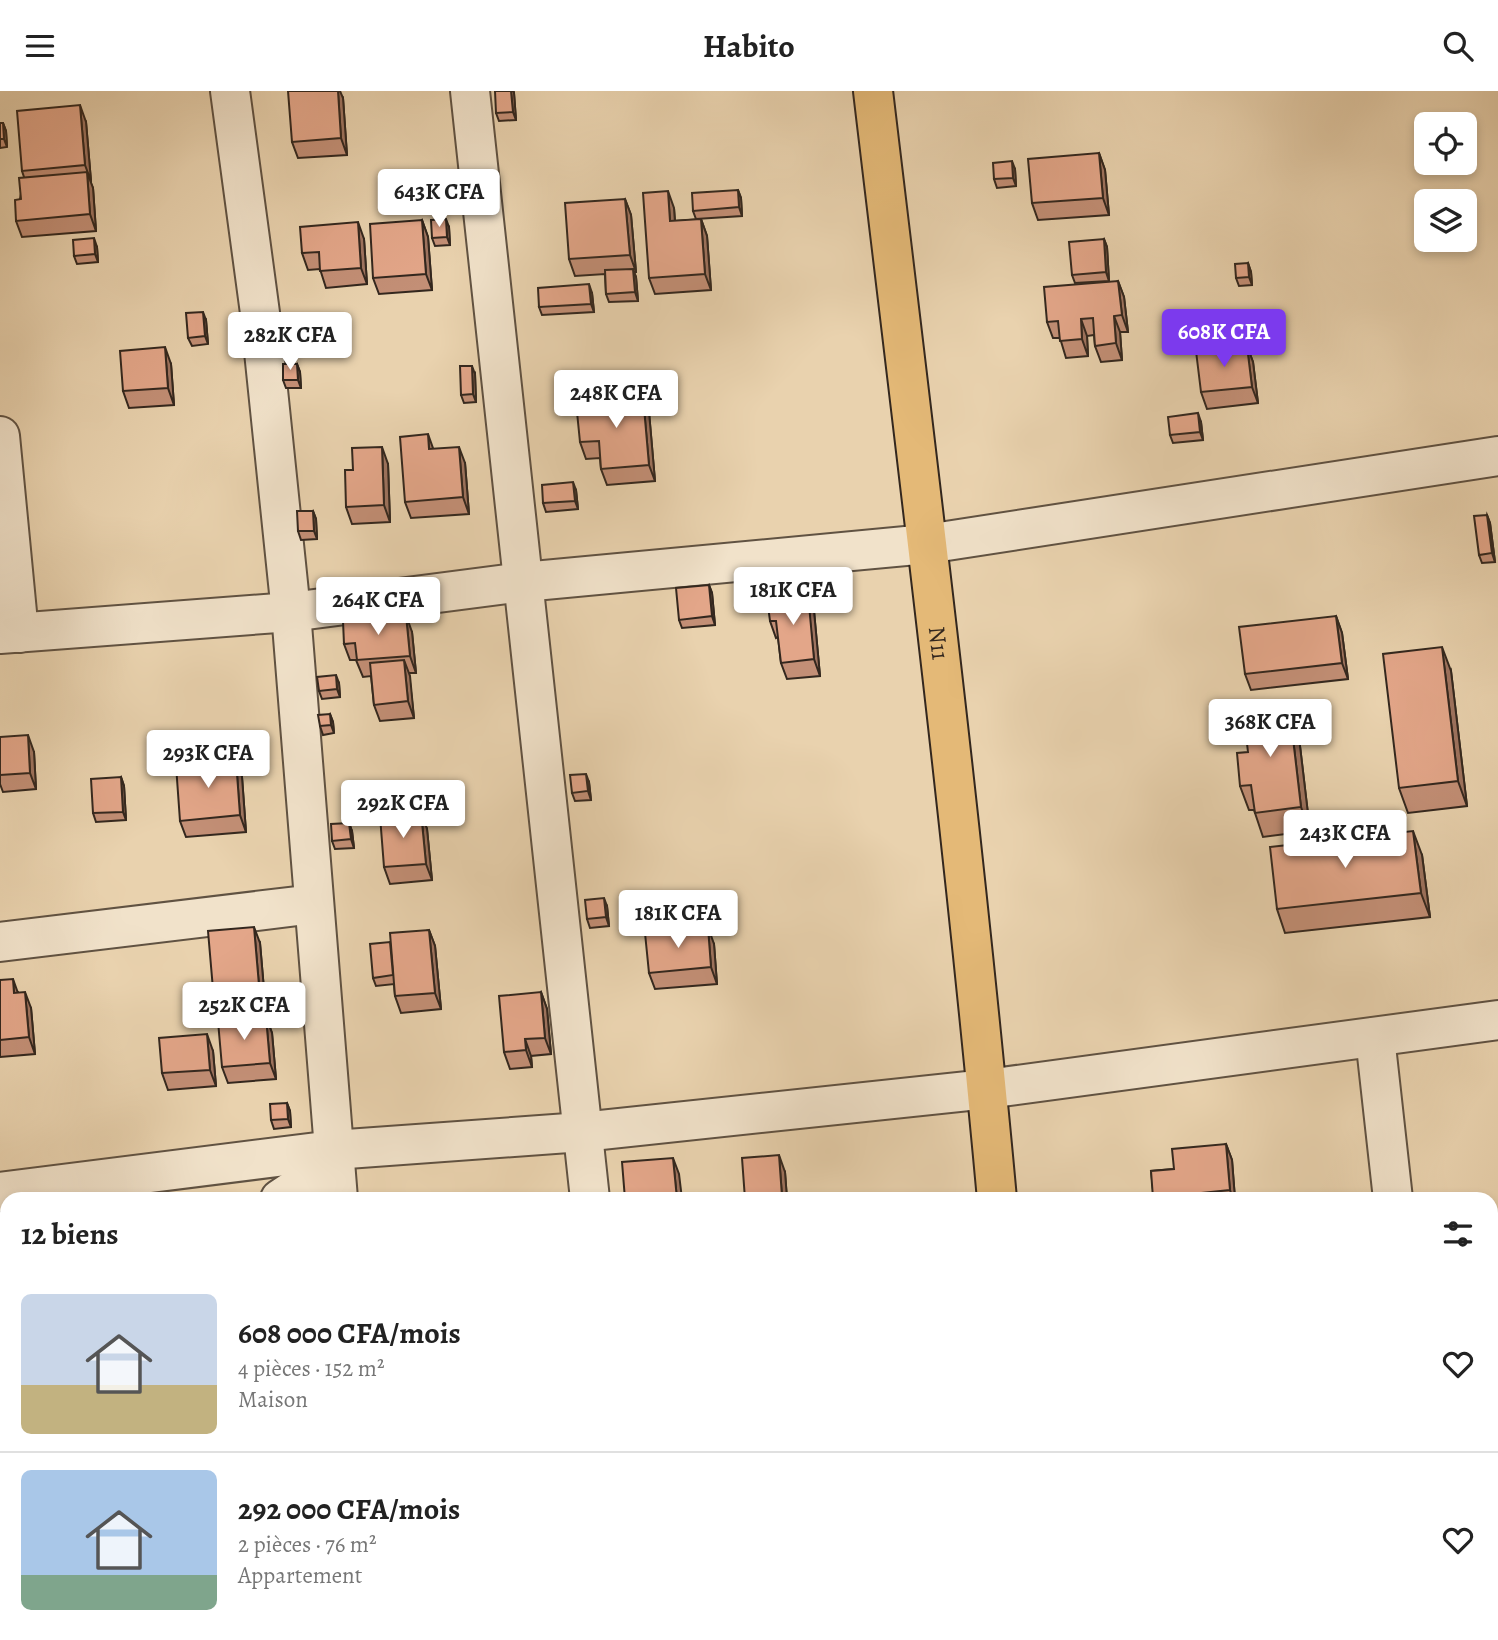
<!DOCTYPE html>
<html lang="fr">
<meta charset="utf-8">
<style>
:root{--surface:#fff;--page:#f2f2f2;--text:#222;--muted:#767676;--line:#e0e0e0;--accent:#7c3aed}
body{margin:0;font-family:Alegreya,serif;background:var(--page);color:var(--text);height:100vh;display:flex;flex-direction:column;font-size:26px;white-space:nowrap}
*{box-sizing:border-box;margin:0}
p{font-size:23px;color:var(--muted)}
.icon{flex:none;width:38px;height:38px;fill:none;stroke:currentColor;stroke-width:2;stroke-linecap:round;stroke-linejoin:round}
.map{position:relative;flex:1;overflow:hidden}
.side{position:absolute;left:0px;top:1101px;width:1498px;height:450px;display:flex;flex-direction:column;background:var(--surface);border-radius:21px 21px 0 0;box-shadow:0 4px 10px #0003}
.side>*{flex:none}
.controls{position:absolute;left:1414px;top:21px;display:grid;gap:14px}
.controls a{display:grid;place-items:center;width:63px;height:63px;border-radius:10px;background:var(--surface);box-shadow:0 4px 10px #0003;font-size:35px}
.price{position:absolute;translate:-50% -60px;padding:0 16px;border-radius:7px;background:#fff;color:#222;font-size:23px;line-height:46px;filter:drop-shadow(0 2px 4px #0008)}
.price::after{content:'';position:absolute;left:50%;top:42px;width:21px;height:16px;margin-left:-10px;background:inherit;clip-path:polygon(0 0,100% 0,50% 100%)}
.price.active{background:var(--accent);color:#fff}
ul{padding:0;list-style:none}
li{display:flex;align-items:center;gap:21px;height:175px;padding:0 21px}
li+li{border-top:2px solid var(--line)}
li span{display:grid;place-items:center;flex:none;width:196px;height:140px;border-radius:10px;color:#555}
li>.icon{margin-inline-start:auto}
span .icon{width:84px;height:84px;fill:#fffc;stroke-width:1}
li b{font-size:30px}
h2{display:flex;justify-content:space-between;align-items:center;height:84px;padding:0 21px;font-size:30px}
header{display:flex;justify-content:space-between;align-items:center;height:91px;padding:0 21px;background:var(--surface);font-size:32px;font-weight:700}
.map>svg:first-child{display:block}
</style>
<header><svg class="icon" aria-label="menu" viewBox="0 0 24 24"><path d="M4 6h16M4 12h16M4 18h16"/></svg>Habito<svg class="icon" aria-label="search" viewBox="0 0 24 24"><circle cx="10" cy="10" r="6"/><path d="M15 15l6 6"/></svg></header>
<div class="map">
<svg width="1498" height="1549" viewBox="0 0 1498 1549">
<rect width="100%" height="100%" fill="#e9d2ae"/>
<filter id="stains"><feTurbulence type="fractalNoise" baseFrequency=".00286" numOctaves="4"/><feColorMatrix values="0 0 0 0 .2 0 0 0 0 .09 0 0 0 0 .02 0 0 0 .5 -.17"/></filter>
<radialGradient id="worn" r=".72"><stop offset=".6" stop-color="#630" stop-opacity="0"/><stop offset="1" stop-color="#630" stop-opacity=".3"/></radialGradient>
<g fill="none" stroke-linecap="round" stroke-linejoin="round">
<defs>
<g id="minor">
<polyline points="230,0 260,222 291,521 338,1108"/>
<polyline points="470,0 590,1108"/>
<polyline points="0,345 19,542"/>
<polyline points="0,543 291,521 523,491 927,453 1498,365"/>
<polyline points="0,851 314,813"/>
<polyline points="1375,946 1393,1108"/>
<polyline points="0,1101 333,1059 582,1041 987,998 1498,929"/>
<polyline points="280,1108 298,1096 335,1082"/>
<polyline points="385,1544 386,1549"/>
<polyline points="637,1544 638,1549"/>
<polyline points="1440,1544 1441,1549"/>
<polyline points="90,1549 94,1544"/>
</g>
<g id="major">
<path id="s1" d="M873,0C917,369 963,738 997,1108"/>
<polyline points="1043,1544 1044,1549"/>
</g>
</defs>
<use href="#minor" stroke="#605242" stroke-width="42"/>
<use href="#major" stroke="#33271e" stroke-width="42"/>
<use href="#minor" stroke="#f1e2ca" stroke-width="38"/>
<use href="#major" stroke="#e4b977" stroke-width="38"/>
</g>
<g fill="#c38f76" stroke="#33271e" stroke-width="2">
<polygon points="514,2 516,29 499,30 496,22"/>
<polygon points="343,7 347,64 298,67 292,51"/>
<polygon points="86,31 91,90 90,90 93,97 96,140 22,146 16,130 24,86 22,80"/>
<polygon points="0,32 3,32 6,40 7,56 0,57"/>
<polygon points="1099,62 1105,79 1109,124 1038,129 1032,112"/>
<polygon points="1015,78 1016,95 997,97 994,88"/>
<polygon points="738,99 741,107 742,125 696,128 693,120"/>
<polygon points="625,108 631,124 636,181 634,181 636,186 638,210 609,211 606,203 605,183 575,185 569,168"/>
<polygon points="674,117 675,130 701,128 707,145 711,199 655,203 649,187"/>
<polygon points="422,129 428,146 432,199 379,203 373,187"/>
<polygon points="449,136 450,154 435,155 432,147"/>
<polygon points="364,148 367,193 326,197 320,178 308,179 302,162"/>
<polygon points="1104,148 1107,156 1109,190 1075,192 1072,184"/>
<polygon points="97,156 98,171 77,173 74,165"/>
<polygon points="1248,172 1251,181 1252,194 1239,195 1236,187"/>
<polygon points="1118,190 1124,206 1128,241 1120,241 1122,269 1101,271 1095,255 1094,244 1087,245 1088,265 1066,267 1060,247 1053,247 1047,231"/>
<polygon points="592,202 594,221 542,224 539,216"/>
<polygon points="206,229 208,253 192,255 188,247"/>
<polygon points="1247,255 1253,271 1258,312 1207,318 1201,301"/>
<polygon points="171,273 174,314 129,317 123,300"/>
<polygon points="297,273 300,281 301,297 286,297 283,289"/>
<polygon points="475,283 476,311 464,312 461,304"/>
<polygon points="643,305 649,321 655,390 607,394 601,378 600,367 586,368 580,351"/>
<polygon points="1201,331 1203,349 1173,352 1170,344"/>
<polygon points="433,358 465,372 469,423 411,427 405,411"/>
<polygon points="388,373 390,431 352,433 346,416 353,379"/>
<polygon points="576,399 578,418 546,421 543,412"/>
<polygon points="313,420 316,428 317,448 301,449 298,440"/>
<polygon points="1487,424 1490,432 1495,471 1482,472 1479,464"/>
<polygon points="808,492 809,506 814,520 820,585 787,588 781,572 778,546 776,547 770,530 780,506"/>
<polygon points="709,494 712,502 715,534 682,537 679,529"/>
<polygon points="1336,525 1342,542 1348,588 1251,599 1245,583"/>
<polygon points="412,541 416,582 409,582 414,627 380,630 374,614 371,585 363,586 356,569 350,569 344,553"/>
<polygon points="1451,580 1467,715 1408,722 1399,697"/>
<polygon points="339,592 340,606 322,608 319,600"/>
<polygon points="1289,613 1298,638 1310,740 1263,746 1254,719 1249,719 1240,695 1248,661"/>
<polygon points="330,623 333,631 334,642 323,644 320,635"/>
<polygon points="0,646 34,661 36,698 3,701 0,693"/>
<polygon points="121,686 124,695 126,729 96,731 93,722"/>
<polygon points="242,686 246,741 186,746 180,730"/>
<polygon points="589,691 591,709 575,710 572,702"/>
<polygon points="349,732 352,740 354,757 335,758 332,750"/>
<polygon points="427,738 432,789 390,793 384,776"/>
<polygon points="1422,764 1430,826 1285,842 1277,818"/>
<polygon points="607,815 609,835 590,837 587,828"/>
<polygon points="429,839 435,855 441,918 401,922 395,905 394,893 376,895 373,887 390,851"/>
<polygon points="260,852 266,922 220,927 214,910"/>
<polygon points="714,853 717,893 655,898 649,882"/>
<polygon points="0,889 18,901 31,917 35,963 0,966"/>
<polygon points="541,901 547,918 551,963 531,965 532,976 510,978 504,961"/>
<polygon points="266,926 272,942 276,988 228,992 222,976"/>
<polygon points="213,960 216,995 168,999 162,982"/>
<polygon points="287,1012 290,1020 291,1036 274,1038 271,1029"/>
<polygon points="1226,1053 1232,1069 1235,1108 1154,1108 1151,1080 1174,1078"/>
<polygon points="785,1081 787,1108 745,1108"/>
<polygon points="1498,1420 1498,1508 1495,1477 1491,1477 1491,1421"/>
<polygon points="1204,1544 1281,1544 1282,1549 1206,1549"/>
</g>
<g fill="#9f7460" stroke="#33271e" stroke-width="2">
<polygon points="338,0 340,0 343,7 347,64 341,47"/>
<polygon points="511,0 513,0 514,2 516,29 513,21"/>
<polygon points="80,14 86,31 91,90 85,74"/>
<polygon points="3,32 6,40 7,56 4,48"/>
<polygon points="1099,62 1105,79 1109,124 1103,107"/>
<polygon points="1012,70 1015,78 1016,95 1013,87"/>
<polygon points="87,81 93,97 96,140 90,123"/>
<polygon points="738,99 741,107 742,125 739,116"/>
<polygon points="668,100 674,117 676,147 670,130"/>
<polygon points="625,108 631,124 636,181 630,164"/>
<polygon points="446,128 449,136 450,154 447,146"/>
<polygon points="701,128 707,145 711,199 705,183"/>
<polygon points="422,129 428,146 432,199 426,183"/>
<polygon points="358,131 364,148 367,193 361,177"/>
<polygon points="94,147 97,156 98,171 95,163"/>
<polygon points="1104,148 1107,156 1109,190 1106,181"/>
<polygon points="1248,172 1251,181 1252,194 1249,186"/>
<polygon points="633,178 636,186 638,210 635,201"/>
<polygon points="1118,190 1124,206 1128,241 1122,224"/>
<polygon points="589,193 592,202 594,221 591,213"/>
<polygon points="203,221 206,229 208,253 205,245"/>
<polygon points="1114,225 1120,241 1122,269 1116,252"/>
<polygon points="1081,228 1087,245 1088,265 1082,248"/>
<polygon points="1247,255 1253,271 1258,312 1252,296"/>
<polygon points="165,256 171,273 174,314 168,297"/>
<polygon points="297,273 300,281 301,297 298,289"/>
<polygon points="472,275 475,283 476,311 473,303"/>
<polygon points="643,305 649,321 655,390 649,374"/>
<polygon points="1198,322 1201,331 1203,349 1200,341"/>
<polygon points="428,343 434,360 429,358"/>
<polygon points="382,356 388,373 390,431 384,414"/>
<polygon points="459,356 465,372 469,423 463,406"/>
<polygon points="573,391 576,399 578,418 575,410"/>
<polygon points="313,420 316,428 317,448 314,440"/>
<polygon points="1487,424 1490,432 1495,471 1492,462"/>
<polygon points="805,483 808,492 809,506 814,520 820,585 814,568"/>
<polygon points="709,494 712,502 715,534 712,525"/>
<polygon points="406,524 412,541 416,582 410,565"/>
<polygon points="1336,525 1342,542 1348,588 1342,572"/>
<polygon points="1442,556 1451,580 1467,715 1458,690"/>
<polygon points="404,569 410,585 414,627 408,610"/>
<polygon points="336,584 339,592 340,606 337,598"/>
<polygon points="1289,613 1298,638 1310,740 1301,716"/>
<polygon points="330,623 333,631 334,642 331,634"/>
<polygon points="28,644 34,661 36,698 30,682"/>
<polygon points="236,669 242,686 246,741 240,724"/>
<polygon points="586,683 589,691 591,709 588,700"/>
<polygon points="121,686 124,695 126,729 123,721"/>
<polygon points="421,721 427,738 432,789 426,773"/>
<polygon points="349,732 352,740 354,757 351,748"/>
<polygon points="1413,740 1422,764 1430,826 1421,802"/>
<polygon points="604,807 607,815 609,835 606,826"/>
<polygon points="254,836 260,852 266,922 260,906"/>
<polygon points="708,836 714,853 717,893 711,876"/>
<polygon points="429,839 435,855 441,918 435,902"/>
<polygon points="13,888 19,905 14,902"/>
<polygon points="25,901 31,917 35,963 29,946"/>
<polygon points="541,901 547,918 551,963 545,947"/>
<polygon points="266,926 272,942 276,988 270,972"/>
<polygon points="207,943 213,960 216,995 210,979"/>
<polygon points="525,948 531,965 532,976 526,959"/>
<polygon points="287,1012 290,1020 291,1036 288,1028"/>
<polygon points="1226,1053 1232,1069 1235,1108 1233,1108 1230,1099"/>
<polygon points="779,1064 785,1081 787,1108 783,1108 782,1105"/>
<polygon points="673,1067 679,1083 682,1108 677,1108"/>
<polygon points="1277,1544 1281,1544 1282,1549 1277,1549"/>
</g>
<g fill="#e3a689" stroke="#33271e" stroke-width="2">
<polygon points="288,0 338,0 341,47 292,51"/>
<polygon points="495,0 511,0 513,21 496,22"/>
<polygon points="80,14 85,74 22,80 17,20"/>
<polygon points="0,32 3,32 4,48 0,48"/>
<polygon points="1099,62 1103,107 1032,112 1028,68"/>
<polygon points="1012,70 1013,87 994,88 993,72"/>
<polygon points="87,81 90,123 16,130 15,109 21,108 19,87"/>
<polygon points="738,99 739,116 693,120 692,102"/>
<polygon points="668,100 670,130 701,128 705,183 649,187 643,102"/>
<polygon points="625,108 630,164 569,168 565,112"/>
<polygon points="446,128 447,146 432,147 431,129"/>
<polygon points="422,129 426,183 373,187 370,133"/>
<polygon points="358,131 361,177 320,180 319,161 302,162 300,136"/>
<polygon points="94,147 95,163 74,165 73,149"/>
<polygon points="1104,148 1106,181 1072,184 1069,151"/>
<polygon points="1248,172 1249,186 1236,187 1235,173"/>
<polygon points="633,178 635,201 606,203 605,179"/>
<polygon points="1118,190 1122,224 1114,225 1116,252 1095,255 1093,227 1081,228 1082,248 1060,250 1058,230 1047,231 1044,196"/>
<polygon points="589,193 591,213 539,216 538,197"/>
<polygon points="203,221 205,245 188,247 186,222"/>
<polygon points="1247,255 1252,296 1201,301 1196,260"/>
<polygon points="165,256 168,297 123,300 120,260"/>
<polygon points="283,273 297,273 298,289 283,289"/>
<polygon points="460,275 472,275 473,303 461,304"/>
<polygon points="643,305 649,374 601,378 599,350 580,351 576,311"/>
<polygon points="1198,322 1200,341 1170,344 1168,326"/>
<polygon points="428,343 429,358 459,356 463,406 405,411 400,346"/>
<polygon points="382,356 384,414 346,416 345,379 353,379 352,357"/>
<polygon points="573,391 575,410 543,412 542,394"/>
<polygon points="297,420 313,420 314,440 298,440"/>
<polygon points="1487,424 1492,462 1479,464 1474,425"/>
<polygon points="805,483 807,503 780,506 778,486"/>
<polygon points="709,494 712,525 679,529 676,497"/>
<polygon points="808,503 814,568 781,572 776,530 770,530 767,507"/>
<polygon points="406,524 410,565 357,569 355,552 344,553 343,530"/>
<polygon points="1336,525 1342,572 1245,583 1239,536"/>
<polygon points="1442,556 1458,690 1399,697 1383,563"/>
<polygon points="404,569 408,610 374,614 370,572"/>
<polygon points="336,584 337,598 319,600 317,586"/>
<polygon points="1289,613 1301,716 1255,722 1251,694 1240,695 1237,662 1248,661 1243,619"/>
<polygon points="330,623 331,634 320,635 318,624"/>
<polygon points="28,644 30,682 0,684 0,646"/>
<polygon points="236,669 240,724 180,730 176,674"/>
<polygon points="586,683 588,700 572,702 570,684"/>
<polygon points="121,686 123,721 93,722 91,688"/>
<polygon points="421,721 426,773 384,776 380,725"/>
<polygon points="349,732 351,748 332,750 331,733"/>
<polygon points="1413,740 1421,802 1277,818 1270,756"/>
<polygon points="604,807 606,826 587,828 585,809"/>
<polygon points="254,836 260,906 214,910 208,840"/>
<polygon points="708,836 711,876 649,882 645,842"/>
<polygon points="429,839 435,902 395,905 390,842"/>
<polygon points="390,851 393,884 373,887 370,853"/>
<polygon points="13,888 14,902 25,901 29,946 0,949 0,889"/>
<polygon points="541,901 545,947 525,948 526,959 504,961 499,905"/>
<polygon points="266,926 270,972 222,976 218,930"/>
<polygon points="207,943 210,979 162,982 159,947"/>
<polygon points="287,1012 288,1028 271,1029 270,1013"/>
<polygon points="1226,1053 1230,1099 1153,1107 1151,1080 1174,1078 1172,1058"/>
<polygon points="779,1064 782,1105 745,1108 742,1067"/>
<polygon points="673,1067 677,1108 625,1108 622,1071"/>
<polygon points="1498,1420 1498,1460 1491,1460 1491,1421"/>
<polygon points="1494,1472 1498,1472 1498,1508"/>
<rect x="1230" y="1544" width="47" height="5"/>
<polygon points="1457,1544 1472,1544 1473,1549 1458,1549"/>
</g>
<g text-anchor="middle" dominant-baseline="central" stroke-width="6" stroke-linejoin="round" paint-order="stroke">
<g font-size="24" fill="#33271e" stroke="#f1e2ca">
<text stroke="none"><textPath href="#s1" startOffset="556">N11</textPath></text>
</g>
</g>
<rect width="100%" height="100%" filter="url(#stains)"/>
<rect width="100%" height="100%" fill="url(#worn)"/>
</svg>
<div class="controls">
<a><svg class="icon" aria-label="locate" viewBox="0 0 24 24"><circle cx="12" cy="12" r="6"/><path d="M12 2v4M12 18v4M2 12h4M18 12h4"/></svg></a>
<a><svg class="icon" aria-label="layers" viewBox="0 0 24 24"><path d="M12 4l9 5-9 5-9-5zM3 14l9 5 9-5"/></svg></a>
</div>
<b class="price" style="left:439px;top:138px">643K CFA</b>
<b class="price active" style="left:1224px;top:278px">608K CFA</b>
<b class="price" style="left:290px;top:281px">282K CFA</b>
<b class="price" style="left:616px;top:339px">248K CFA</b>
<b class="price" style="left:793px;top:536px">181K CFA</b>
<b class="price" style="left:378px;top:546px">264K CFA</b>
<b class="price" style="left:1270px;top:668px">368K CFA</b>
<b class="price" style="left:208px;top:699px">293K CFA</b>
<b class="price" style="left:403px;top:749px">292K CFA</b>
<b class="price" style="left:1345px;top:779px">243K CFA</b>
<b class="price" style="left:678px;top:859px">181K CFA</b>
<b class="price" style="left:244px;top:951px">252K CFA</b>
<section class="side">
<h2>12 biens<svg class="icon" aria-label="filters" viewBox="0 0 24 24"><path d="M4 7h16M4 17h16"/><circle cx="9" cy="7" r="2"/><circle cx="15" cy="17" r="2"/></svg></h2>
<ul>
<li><span style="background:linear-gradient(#c9d6e8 65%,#c2b280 0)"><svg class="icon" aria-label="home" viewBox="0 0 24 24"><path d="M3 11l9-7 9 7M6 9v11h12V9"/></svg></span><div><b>608 000 CFA/mois</b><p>4 pièces · 152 m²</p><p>Maison</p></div><svg class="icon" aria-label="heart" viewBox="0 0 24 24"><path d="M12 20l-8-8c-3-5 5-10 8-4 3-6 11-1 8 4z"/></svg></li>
<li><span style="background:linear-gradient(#a9c7e8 75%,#7fa58c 0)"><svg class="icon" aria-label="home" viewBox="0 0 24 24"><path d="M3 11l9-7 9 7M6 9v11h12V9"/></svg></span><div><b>292 000 CFA/mois</b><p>2 pièces · 76 m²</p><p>Appartement</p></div><svg class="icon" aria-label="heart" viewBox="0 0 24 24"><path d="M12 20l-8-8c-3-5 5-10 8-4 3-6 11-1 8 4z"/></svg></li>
</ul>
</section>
</div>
